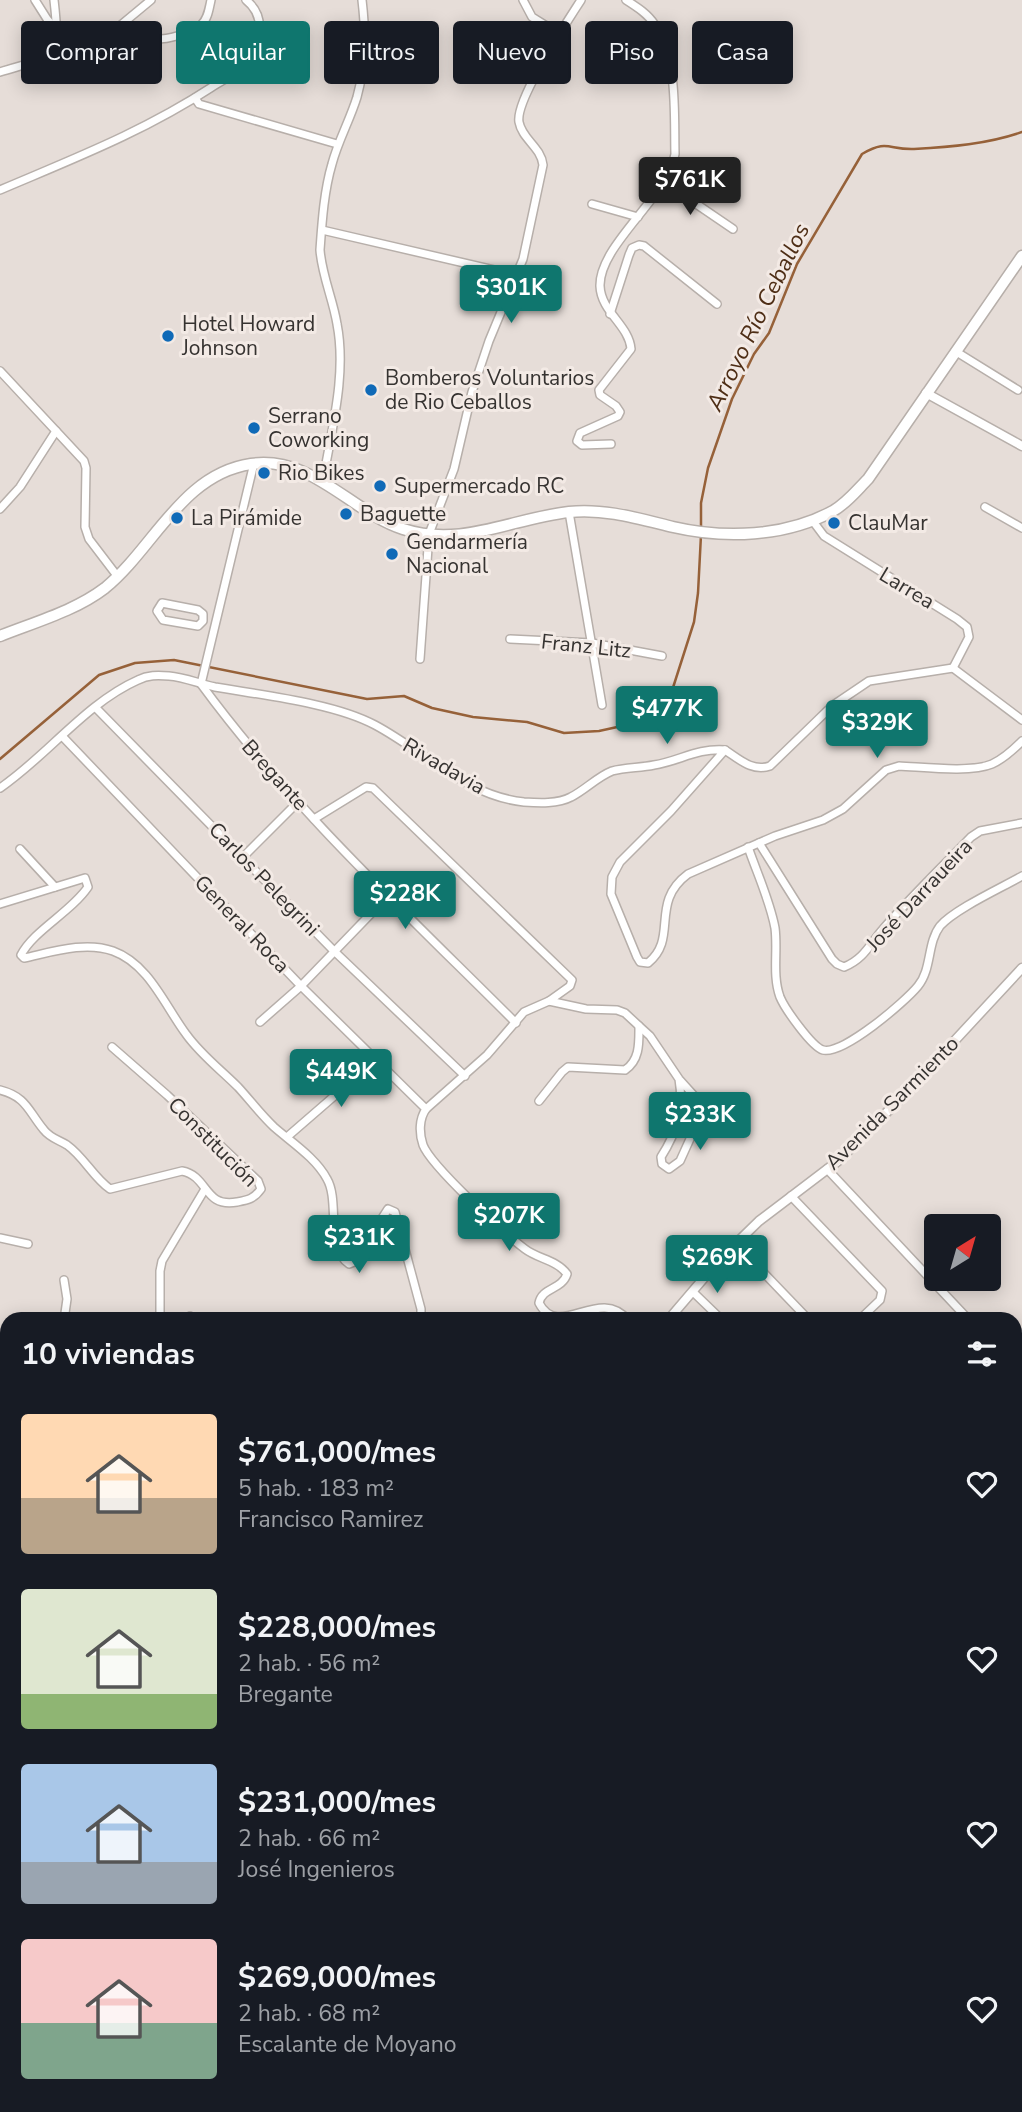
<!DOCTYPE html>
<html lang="es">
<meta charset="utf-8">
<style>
:root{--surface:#171b24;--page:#20242c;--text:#f1f3f6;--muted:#9ea1a6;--accent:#0f766e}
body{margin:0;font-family:"Nunito Sans",sans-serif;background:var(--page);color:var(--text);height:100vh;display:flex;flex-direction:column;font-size:26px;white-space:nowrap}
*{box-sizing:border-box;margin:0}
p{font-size:23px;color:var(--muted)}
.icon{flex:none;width:38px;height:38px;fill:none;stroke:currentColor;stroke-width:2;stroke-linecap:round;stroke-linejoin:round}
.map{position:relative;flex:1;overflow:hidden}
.side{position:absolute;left:0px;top:1312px;width:1022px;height:800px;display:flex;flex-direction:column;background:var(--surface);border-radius:21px 21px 0 0;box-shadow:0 4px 18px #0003}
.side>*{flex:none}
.top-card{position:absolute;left:21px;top:21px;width:980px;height:63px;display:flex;gap:14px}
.needle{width:46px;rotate:37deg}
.tools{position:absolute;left:924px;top:1214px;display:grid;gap:14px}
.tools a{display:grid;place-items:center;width:77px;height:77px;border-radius:7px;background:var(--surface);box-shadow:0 4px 18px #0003;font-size:35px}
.price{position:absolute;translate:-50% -60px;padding:0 16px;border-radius:7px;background:var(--accent);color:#fff;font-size:23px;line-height:46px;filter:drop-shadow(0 2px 4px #0008)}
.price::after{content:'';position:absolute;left:50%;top:42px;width:21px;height:16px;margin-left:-10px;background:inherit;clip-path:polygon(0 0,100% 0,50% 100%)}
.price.on{background:#222;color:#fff}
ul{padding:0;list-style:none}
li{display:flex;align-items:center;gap:21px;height:175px;padding:0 21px}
li span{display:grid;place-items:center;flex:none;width:196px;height:140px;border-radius:7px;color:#555}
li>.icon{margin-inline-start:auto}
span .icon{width:84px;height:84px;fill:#fffc;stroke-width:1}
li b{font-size:30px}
h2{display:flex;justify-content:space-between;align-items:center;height:84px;padding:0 21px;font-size:30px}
.pill{padding:0 24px;border-radius:7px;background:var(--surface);box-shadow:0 4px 18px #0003;font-size:24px;line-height:63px}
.pill.on{background:var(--accent);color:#fff}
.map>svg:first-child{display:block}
</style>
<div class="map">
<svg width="1022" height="2112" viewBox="0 0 1022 2112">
<rect width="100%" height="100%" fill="#e6ddd8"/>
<g fill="#fbc098">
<polygon points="1015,1428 1022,1429 1022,1589 1015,1582"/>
<polygon points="0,1576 7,1606 7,1660 0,1667"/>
<polygon points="1022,1606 1022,2112 204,2112 204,2105 1015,2105 1015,1615"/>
</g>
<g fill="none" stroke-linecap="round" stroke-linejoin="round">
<g stroke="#966139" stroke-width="2.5">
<path d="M701,529V503L708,468L732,399L754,354L769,333L797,264L862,154C888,139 888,150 914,149C950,147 988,144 1022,132"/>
<polyline points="0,759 99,675 135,663 174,660 367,699 404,696 432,708 473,717 527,722 564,733 599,731 631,724 655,714 670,697 694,622 698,593 701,535"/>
<polyline points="0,1730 7,1735"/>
<polyline points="0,1941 7,1920"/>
</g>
<defs>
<g id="minor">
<path d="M35,0L47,19L64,39C79,41 94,35 109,34C123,33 138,39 153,39C166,40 190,34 201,25C208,19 209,9 211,0"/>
<polyline points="523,0 532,17 561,35"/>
<polyline points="110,34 151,0"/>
<path d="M0,72C55,55 61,61 54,0"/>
<polyline points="195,98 199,104 337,144"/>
<polyline points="664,182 733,229"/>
<path d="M0,190C75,158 143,132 212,87C225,79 241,71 250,58C262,39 265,15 246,0"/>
<polyline points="592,204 638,217"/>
<polyline points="322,230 516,275"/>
<polyline points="610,314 629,255 632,248 639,245 644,246 717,304"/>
<polyline points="955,351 1018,390"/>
<polyline points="0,371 84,461 86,468 85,527 89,539 118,577"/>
<path d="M611,444L582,445L577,441L580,433L618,416L620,412L616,406L600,395L599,390L631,349C629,325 601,312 600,286C599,245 668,197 675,154C674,115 678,58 655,25C648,14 637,7 626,0"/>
<path d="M254,463L201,684C292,808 407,914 516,1023"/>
<path d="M323,481C331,431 347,375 337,324C333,299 322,276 320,250C322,222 324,191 332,164C338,141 350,120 357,97C366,64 366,34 362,0"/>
<polyline points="985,507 1022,528"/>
<polyline points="0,509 20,487 56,431"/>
<polyline points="569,512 602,705"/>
<polyline points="812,520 824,536 957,619 967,627 969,637 953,668"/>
<polygon points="162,603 198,610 203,614 203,621 198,626 163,620 157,611"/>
<polyline points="510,639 592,643 662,656"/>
<path d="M420,659L429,534L454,469L472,392L489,341L523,259L543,165C541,147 522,139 519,122C515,100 567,22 581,0"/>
<polyline points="953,668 1022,720"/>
<polyline points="96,708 334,951 465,1076"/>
<polyline points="62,736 301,986 426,1109"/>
<path d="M725,750C739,759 752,772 770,766L832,706L869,681L953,668"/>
<path d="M0,788C47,756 86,703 138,680C148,675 157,675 169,676C184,677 200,684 215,687C261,695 334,703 375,725C424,751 466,796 524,802C539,803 558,804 571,797C585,790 597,777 612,771C625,767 640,768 654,765C680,761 696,748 725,750L671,811L620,862L612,877L611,894L637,957L640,962L648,963C679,938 649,903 688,874L775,836L823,820L843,809L886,770L899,766C923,767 971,773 992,764C1003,759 1013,750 1022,741"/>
<polyline points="314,819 366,787 373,788 572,980 570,986 549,1001"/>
<path d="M759,843L832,959L837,964L844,967C864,959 870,944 883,929C911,897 942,867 971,837L980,831L1022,823"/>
<path d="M748,847C757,873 770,901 775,928C778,951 772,975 780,997C785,1009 812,1047 823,1050C843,1055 905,1002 918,986C932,969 927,943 940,926C955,909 1001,888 1022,876"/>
<polyline points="20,849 55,887"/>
<polyline points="243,857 298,802"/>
<path d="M0,904L85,878L88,887C71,912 33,931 21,955L24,958C52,952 85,941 113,951C149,964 165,1006 186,1034C201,1055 220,1069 238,1087C250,1100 261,1115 274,1127C291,1142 316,1158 327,1179C340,1201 325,1247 349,1264L354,1262L388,1209L395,1212L421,1309V1320"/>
<polyline points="260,1022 301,986 389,895"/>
<path d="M639,1026L650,1036L679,1079L698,1100L700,1108L694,1130L680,1161L669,1169L662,1164L661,1157C677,1132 684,1108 679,1079"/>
<path d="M0,1090C27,1097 28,1111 44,1130C50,1138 59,1140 67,1145C84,1157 93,1177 110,1189L182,1171C209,1176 203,1208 237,1202C248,1200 254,1199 261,1189L258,1181L167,1095L112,1047"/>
<path d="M539,1101L562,1072L568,1067L625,1070C640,1060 639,1043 639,1026L625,1013L617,1010L586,1009L549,1001L524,1012L487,1055L426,1109C419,1119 419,1133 423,1145C431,1166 505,1234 525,1249C538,1259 557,1260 567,1274C562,1290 542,1287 539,1303C559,1341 599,1285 628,1320"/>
<polyline points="287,1137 377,1059"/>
<polyline points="827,1169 969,1320"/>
<polyline points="791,1196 882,1291 880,1300 859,1320"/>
<polyline points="0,1238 28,1244"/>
<polyline points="736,1244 809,1320"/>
<polyline points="64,1280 67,1299 64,1320"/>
<polyline points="693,1292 722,1320"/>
<polyline points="190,1316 190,1320"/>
<polyline points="160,1320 160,1271 162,1261 205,1189"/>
<polyline points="1015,1340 1022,1335"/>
<polyline points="0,1346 7,1344"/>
<polyline points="0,1545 7,1549"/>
<polyline points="0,1553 7,1582"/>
<polyline points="0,1677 7,1667"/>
<polyline points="0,1773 6,1826 0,1872"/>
<polyline points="0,1944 7,1944"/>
<polyline points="49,2112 51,2105"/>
<polyline points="204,2112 204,2105"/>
</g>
<g id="tertiary">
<polyline points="926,393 1022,446"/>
<polyline points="668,1320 721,1258 759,1221 838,1161 908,1091 1022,968"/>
<polyline points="0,2062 7,2046"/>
</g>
<path id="secondary" d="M0,636C35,622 75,611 105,588C154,548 182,474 251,464C312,455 351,512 403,529C461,548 513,518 569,512C604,508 640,519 673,527C725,539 785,537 833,511C847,503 857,490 868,479L1022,256"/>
</defs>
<use href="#minor" stroke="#b7afaa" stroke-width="10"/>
<use href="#tertiary" stroke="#b7afaa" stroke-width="11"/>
<use href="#secondary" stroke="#b7afaa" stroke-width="13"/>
<use href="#minor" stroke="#fff" stroke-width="7"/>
<use href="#tertiary" stroke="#fff" stroke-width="8"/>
<use href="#secondary" stroke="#fff" stroke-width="10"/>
</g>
<g fill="#106ab7" stroke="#f3eae5" stroke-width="2.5">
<circle cx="168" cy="336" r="7"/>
<circle cx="371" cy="390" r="7"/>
<circle cx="254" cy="428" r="7"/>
<circle cx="264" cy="473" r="7"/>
<circle cx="380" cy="486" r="7"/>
<circle cx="346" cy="514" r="7"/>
<circle cx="177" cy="518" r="7"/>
<circle cx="834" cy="523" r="7"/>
<circle cx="392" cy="554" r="7"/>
</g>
<g text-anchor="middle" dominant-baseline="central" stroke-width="6" stroke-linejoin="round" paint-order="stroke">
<g font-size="21" fill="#363331" stroke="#f3eae5" text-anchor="start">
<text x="182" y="324">Hotel Howard<tspan x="182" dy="24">Johnson</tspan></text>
<text x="385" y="378">Bomberos Voluntarios<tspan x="385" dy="24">de Rio Ceballos</tspan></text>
<text x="268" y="416">Serrano<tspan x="268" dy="24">Coworking</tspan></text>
<text x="278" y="473">Rio Bikes</text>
<text x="394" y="486">Supermercado RC</text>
<text x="360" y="514">Baguette</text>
<text x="191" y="518">La Pirámide</text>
<text x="848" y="523">ClauMar</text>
<text x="406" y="542">Gendarmería<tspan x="406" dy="24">Nacional</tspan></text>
</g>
<g font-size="21" fill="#363331" stroke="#f3eae5">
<text transform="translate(907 588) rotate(31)">Larrea</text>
<text transform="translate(586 646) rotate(6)">Franz Litz</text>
<text transform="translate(444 766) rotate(30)">Rivadavia</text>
<text transform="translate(275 775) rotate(48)">Bregante</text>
<text transform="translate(264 879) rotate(46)">Carlos Pelegrini</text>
<text transform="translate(919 895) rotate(-47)">José Darraueira</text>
<text transform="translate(242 924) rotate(46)">General Roca</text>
<text transform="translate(892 1103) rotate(-45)">Avenida Sarmiento</text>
<text transform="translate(213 1142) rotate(45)">Constitución</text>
</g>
<g font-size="23" font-style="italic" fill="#4e2e16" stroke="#f3eae5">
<text transform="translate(758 317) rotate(-64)">Arroyo Río Ceballos</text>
</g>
</g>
</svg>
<div class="tools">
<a><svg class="needle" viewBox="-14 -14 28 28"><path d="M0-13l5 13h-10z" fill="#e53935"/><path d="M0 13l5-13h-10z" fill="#9ea1a6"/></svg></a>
</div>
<b class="price on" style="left:690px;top:217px">$761K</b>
<b class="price" style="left:511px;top:325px">$301K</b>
<b class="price" style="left:667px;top:746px">$477K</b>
<b class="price" style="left:877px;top:760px">$329K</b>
<b class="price" style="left:405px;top:931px">$228K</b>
<b class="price" style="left:341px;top:1109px">$449K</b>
<b class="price" style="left:700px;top:1152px">$233K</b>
<b class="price" style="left:509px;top:1253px">$207K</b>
<b class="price" style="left:359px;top:1275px">$231K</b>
<b class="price" style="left:717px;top:1295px">$269K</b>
<div class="top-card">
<a class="pill">Comprar</a>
<a class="pill on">Alquilar</a>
<a class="pill">Filtros</a>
<a class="pill">Nuevo</a>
<a class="pill">Piso</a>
<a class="pill">Casa</a>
</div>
<section class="side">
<h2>10 viviendas<svg class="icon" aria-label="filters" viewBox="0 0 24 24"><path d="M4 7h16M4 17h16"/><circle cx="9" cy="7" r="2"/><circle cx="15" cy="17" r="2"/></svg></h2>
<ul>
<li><span style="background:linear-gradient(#ffd9b3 60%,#b9a48a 0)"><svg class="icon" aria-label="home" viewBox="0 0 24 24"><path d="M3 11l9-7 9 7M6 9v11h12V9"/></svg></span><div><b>$761,000/mes</b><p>5 hab. · 183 m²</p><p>Francisco Ramirez</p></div><svg class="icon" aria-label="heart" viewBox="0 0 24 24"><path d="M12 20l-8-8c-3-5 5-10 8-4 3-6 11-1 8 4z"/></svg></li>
<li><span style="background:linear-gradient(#dfe7d0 75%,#8fb573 0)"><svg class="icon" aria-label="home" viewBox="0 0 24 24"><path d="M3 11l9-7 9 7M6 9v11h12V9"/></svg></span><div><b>$228,000/mes</b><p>2 hab. · 56 m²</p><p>Bregante</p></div><svg class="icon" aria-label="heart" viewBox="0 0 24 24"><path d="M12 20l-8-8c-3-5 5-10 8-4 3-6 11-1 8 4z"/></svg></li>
<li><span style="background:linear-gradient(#a9c7e8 70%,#9aa5b1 0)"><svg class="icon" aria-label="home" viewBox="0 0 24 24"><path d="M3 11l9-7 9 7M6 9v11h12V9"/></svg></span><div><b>$231,000/mes</b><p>2 hab. · 66 m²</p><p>José Ingenieros</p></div><svg class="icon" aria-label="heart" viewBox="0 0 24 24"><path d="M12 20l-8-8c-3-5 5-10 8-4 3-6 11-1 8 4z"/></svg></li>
<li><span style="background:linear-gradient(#f6c9c9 60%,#7fa58c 0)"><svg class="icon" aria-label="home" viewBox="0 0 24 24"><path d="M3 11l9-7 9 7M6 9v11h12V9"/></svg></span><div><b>$269,000/mes</b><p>2 hab. · 68 m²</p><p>Escalante de Moyano</p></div><svg class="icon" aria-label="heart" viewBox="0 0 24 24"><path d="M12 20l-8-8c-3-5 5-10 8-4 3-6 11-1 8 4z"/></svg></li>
</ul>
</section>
</div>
